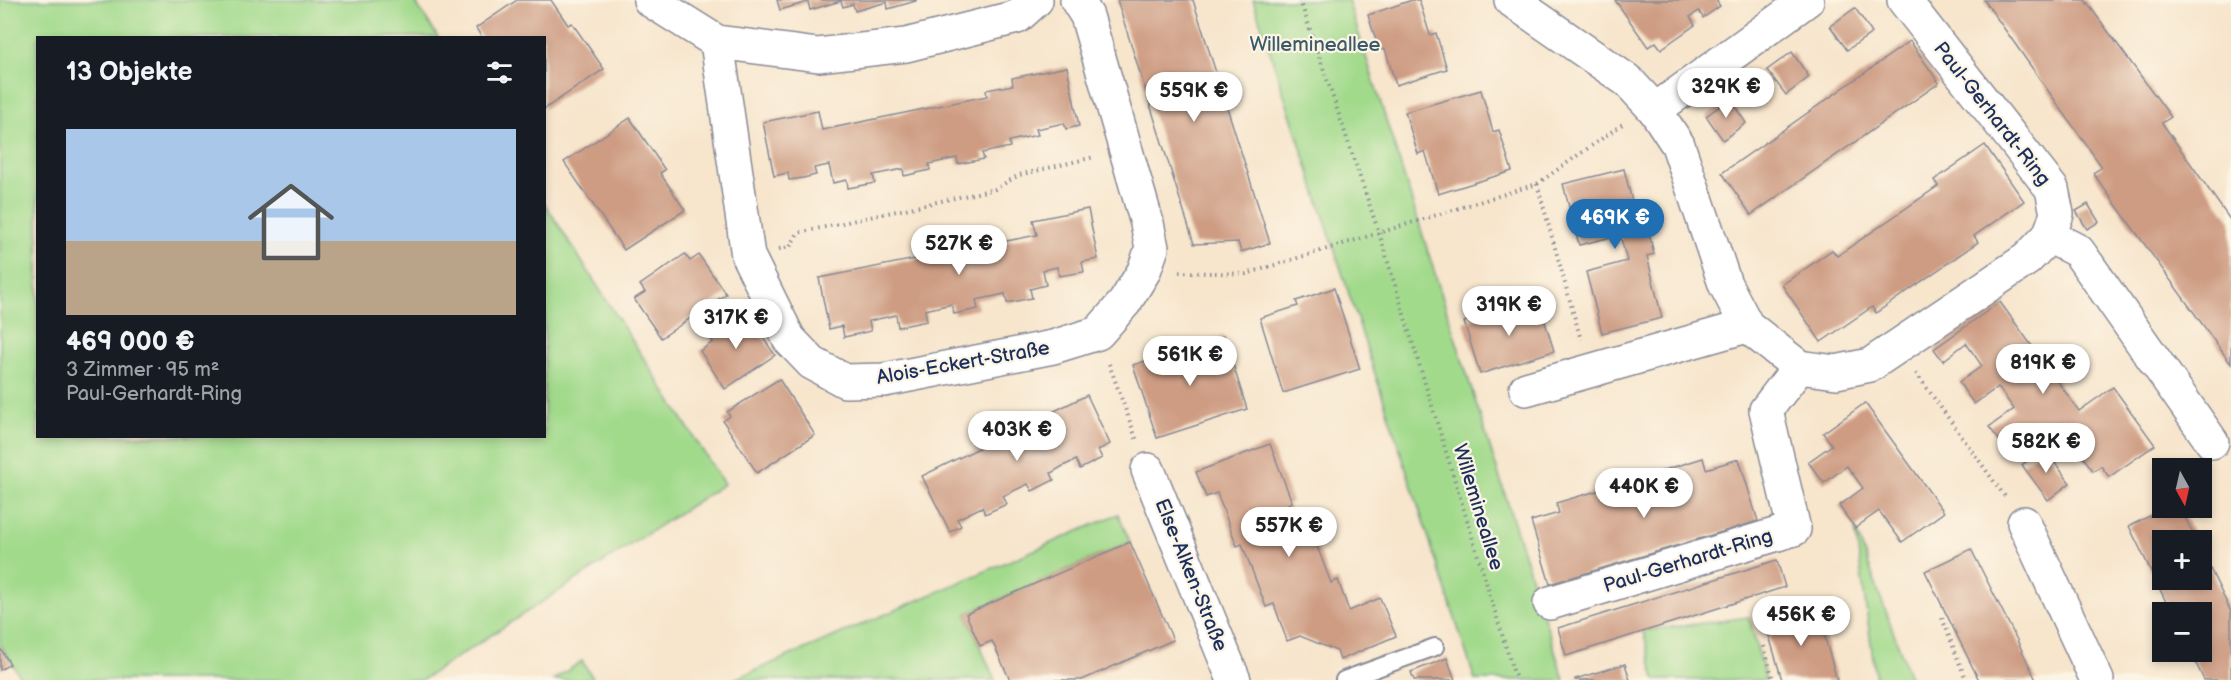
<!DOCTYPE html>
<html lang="de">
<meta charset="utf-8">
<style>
:root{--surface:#171b24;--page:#242831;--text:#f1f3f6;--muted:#9ea1a6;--line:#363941;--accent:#1f6fb2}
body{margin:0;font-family:"Balsamiq Sans",sans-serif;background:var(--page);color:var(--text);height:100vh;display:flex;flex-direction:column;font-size:22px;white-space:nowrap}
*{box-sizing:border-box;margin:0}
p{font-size:20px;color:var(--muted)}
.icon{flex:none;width:33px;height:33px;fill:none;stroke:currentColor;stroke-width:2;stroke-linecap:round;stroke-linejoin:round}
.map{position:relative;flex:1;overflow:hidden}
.side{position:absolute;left:36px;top:36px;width:510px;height:402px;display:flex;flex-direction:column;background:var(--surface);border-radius:0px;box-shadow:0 3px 9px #0003}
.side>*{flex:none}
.needle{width:39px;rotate:172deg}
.fabs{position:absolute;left:2152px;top:458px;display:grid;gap:12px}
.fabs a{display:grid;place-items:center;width:60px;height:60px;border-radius:0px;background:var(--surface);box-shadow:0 3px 9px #0003;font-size:30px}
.price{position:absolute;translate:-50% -51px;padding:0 14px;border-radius:21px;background:#fff;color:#222;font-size:20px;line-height:39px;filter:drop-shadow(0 2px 3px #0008)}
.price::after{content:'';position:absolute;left:50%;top:36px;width:18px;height:14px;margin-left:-9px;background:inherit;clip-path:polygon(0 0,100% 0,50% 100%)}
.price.on{background:var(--accent);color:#fff}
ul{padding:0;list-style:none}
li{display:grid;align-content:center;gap:12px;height:318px;padding:0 30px}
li+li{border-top:2px solid var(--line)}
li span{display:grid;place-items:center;height:186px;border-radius:0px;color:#555}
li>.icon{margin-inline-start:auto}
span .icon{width:108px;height:108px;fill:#fffc;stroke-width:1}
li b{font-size:26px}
h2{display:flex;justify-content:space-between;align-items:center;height:72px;padding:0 30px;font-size:26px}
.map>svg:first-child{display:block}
</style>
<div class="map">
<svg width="2231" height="680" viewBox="0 0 2231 680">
<rect width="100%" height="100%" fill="#fcf5e5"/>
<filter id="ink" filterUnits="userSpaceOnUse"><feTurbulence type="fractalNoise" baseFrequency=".0167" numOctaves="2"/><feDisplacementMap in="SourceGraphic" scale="12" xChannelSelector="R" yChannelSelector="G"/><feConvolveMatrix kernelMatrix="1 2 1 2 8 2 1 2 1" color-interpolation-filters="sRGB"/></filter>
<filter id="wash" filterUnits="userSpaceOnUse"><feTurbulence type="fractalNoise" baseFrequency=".008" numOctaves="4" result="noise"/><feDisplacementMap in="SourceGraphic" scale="24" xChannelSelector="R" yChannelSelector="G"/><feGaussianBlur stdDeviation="1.35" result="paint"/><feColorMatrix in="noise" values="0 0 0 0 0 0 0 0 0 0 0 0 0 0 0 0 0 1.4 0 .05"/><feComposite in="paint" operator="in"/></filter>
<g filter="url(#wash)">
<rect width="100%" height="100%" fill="#f7e5cc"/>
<g fill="#a2da8c" stroke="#5e8475" stroke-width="1.5">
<polygon points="0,0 414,0 438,37 38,38 38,436 544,436 545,204 724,484 422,680 22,680 0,644"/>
<polygon points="1253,0 1348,0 1564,680 1475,680"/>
<polygon points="1118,514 1130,542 966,614 995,680 733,680"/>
<polygon points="1855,528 1911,680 1876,680"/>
<polygon points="1749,617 1766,680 1655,680 1643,631"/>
<polygon points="582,661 594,680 553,680"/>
</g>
<g id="blocks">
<g fill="#ce9c83">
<polygon points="517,0 551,0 568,25 572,23 604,69 544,109 544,38 482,38 476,28"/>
<polygon points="777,0 916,0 916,1 888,9 887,2 855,11 853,4 843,7 841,1 810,10 808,2 780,10"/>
<polygon points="1117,0 1193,0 1270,243 1241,252 1238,242 1194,244"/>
<polygon points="1412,0 1419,0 1430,35 1436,33 1447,69 1396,85 1385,49 1379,50 1368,15"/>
<polygon points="1615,0 1716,0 1720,6 1703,18 1699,11 1690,17 1695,25 1661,49 1656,42 1648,47"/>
<polygon points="1984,0 2085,0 2171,117 2162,123 2231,221 2231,364 2093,173 2102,167"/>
<polygon points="1855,8 1872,33 1847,50 1830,26"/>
<polygon points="1910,41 1939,83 1751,215 1722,173"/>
<polygon points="1792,52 1809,77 1786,95 1767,70"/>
<polygon points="1067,67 1079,126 1066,129 1064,123 1036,129 1038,135 1009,141 1010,147 982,153 984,159 958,164 957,158 929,164 930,170 904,176 903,169 873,175 875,183 848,188 847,180 833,183 829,165 814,168 816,175 803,178 789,180 788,173 774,176 763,122 818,111 822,130 987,96 986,90 1013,85 1012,78"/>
<polygon points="1481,90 1493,132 1499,130 1512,171 1438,194 1425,151 1418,154 1405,112"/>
<polygon points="1730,99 1746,123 1723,140 1706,116"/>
<polygon points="630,118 665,170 660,173 685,210 624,250 564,162"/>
<polygon points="1985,145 2024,201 1974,236 1978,242 1876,313 1872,307 1821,342 1782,285 1832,250 1837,256 1938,186 1934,180"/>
<polygon points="1624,169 1639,229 1648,228 1654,254 1647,256 1662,318 1602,333 1586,272 1627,261 1620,235 1579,245 1563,184"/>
<polygon points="2088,204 2099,222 2087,229 2076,211"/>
<polygon points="1088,209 1098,259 1082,262 1084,272 1059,276 1057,267 1043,270 1046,285 1030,289 1032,298 1007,303 1005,294 976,300 978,309 954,314 952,304 925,310 927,321 898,327 896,315 869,321 871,331 844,337 842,326 829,329 819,278 1037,235 1033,220"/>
<polygon points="685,254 690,261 699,255 726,294 661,338 634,299 645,292 640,285"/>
<polygon points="1334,288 1360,369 1283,393 1260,318 1298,306 1296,301"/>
<polygon points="1538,299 1554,351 1480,374 1464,322"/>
<polygon points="2000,302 2079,411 2113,387 2155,445 2109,477 2101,466 2093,471 2081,454 2089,448 2074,428 2068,432 2061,423 2037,441 2030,431 2006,449 1989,427 2014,409 1998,387 1974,404 1966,393 1959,382 1982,366 1966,343 1943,361 1934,349"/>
<polygon points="744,310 775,355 725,389 700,351 713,342 708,335"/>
<polygon points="1224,336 1247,409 1157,438 1133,365"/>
<polygon points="779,379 815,435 757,473 723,421 730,416 727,412"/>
<polygon points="1087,395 1110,444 1098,450 1102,458 1080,469 1076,460 1063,466 1051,473 1054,480 1032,491 1028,484 1003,496 1007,504 985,514 982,507 957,519 961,526 950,532 922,476"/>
<polygon points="1865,403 1944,512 1902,542 1879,511 1855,528 1846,516 1839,506 1863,488 1847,466 1824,483 1808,462 1832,445 1823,433"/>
<polygon points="1270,444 1292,502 1288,504 1296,524 1302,522 1310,542 1315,541 1331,583 1338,580 1349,611 1380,598 1396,636 1340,660 1337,651 1300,636 1287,641 1274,604 1266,607 1242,544 1237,546 1217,493 1206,497 1196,472"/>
<polygon points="2044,448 2070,483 2048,500 2022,465"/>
<polygon points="1703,458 1706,469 1739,459 1758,521 1550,584 1531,521 1559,513 1556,503 1604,489 1607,499 1661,482 1658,472"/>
<polygon points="2168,507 2180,507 2196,540 2163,540 2163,579 2202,579 2202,552 2231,612 2231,680 2204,680 2190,651 2202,651 2202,612 2171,612 2129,526"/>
<polygon points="1130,542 1173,640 1082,680 1010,680 992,641 980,646 966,614"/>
<polygon points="1971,549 2017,640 2036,680 1979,680 1925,571"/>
<polygon points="1777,560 1785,587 1566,656 1558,628"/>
<polygon points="1816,607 1837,680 1782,680 1765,622"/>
<polygon points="0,648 10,664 0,670"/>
<polygon points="1447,658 1455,680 1414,680 1411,672"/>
<polygon points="1625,664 1630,680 1575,680 1575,679"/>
</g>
</g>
</g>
<g filter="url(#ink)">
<use href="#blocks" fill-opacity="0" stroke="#898a95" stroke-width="1.5"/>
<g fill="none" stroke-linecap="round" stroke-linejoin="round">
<defs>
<polyline id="service" points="1344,680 1435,647"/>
<g id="minor">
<polyline points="650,0 717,42 818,55 906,45 1017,17 1036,0"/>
<polyline points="1511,0 1628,81 1655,110 1678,145 1725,284 1747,326 1799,367 1836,372 1870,365 2027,259 2049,236"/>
<polyline points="1904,0 2052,189 2057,214 2049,236 2078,251 2212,442"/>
<polyline points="717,42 748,256 789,339 812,363 845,381 884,380 1053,347 1098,333 1125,302 1144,271 1152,248 1147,223 1087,16 1077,0"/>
<polyline points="1655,110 1807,0"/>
<polyline points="1526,389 1747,326"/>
<polyline points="1148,470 1234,680"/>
<polyline points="2024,523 2097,680"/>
<polyline points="1550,603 1794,529 1766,410 1799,367"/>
</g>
</defs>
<use href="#service" stroke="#898a95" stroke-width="20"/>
<use href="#minor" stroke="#898a95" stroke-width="36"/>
<g stroke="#898a95" stroke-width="4" stroke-dasharray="1.5 4.5" stroke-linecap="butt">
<polyline points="1300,0 1379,233 1516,680"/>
<polyline points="1537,184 1581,340"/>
<polyline points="779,249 790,247 798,233 995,189 1019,175 1094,157"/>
<polyline points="1179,272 1246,274 1537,184 1624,123"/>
<polyline points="1109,364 1137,441"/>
<polyline points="1916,373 2006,498"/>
<polyline points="1942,618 1966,680"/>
<polyline points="1764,646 1773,680"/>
</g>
<use href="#service" stroke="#fff" stroke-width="16"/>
<use href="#minor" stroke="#fff" stroke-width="33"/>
</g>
</g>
<g text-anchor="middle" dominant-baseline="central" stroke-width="4.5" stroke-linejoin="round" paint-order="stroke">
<g font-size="20" fill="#3d5a6a" stroke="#fcf5e5">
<text x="1315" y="45">Willemineallee</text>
</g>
<g font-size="20" fill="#1b2f5e" stroke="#fcf5e5">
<text transform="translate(1992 114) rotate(52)">Paul-Gerhardt-Ring</text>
<text transform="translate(963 363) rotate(-10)">Alois-Eckert-Straße</text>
<text transform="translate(1478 507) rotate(73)">Willemineallee</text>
<text transform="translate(1688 561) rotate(-17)">Paul-Gerhardt-Ring</text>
<text transform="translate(1191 575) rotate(68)">Else-Alken-Straße</text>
</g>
</g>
</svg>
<div class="fabs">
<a><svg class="needle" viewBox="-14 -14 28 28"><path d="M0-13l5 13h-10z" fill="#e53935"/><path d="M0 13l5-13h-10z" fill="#9ea1a6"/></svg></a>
<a>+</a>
<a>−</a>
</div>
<b class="price" style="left:1726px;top:119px">329K €</b>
<b class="price" style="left:1194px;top:123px">559K €</b>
<b class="price on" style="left:1615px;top:250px">469K €</b>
<b class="price" style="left:959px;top:276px">527K €</b>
<b class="price" style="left:1509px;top:337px">319K €</b>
<b class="price" style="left:736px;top:350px">317K €</b>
<b class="price" style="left:1190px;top:387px">561K €</b>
<b class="price" style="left:2043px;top:395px">819K €</b>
<b class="price" style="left:1017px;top:462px">403K €</b>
<b class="price" style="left:2046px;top:474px">582K €</b>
<b class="price" style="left:1644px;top:519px">440K €</b>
<b class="price" style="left:1289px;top:558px">557K €</b>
<b class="price" style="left:1801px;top:647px">456K €</b>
<section class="side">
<h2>13 Objekte<svg class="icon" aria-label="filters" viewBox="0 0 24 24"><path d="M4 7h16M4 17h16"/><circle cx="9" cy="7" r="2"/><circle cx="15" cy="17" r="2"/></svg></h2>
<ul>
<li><span style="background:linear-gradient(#a9c7e8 60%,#b9a48a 0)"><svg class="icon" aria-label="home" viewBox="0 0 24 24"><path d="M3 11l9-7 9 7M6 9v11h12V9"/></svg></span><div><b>469 000 €</b><p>3 Zimmer · 95 m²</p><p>Paul-Gerhardt-Ring</p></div></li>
</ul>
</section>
</div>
